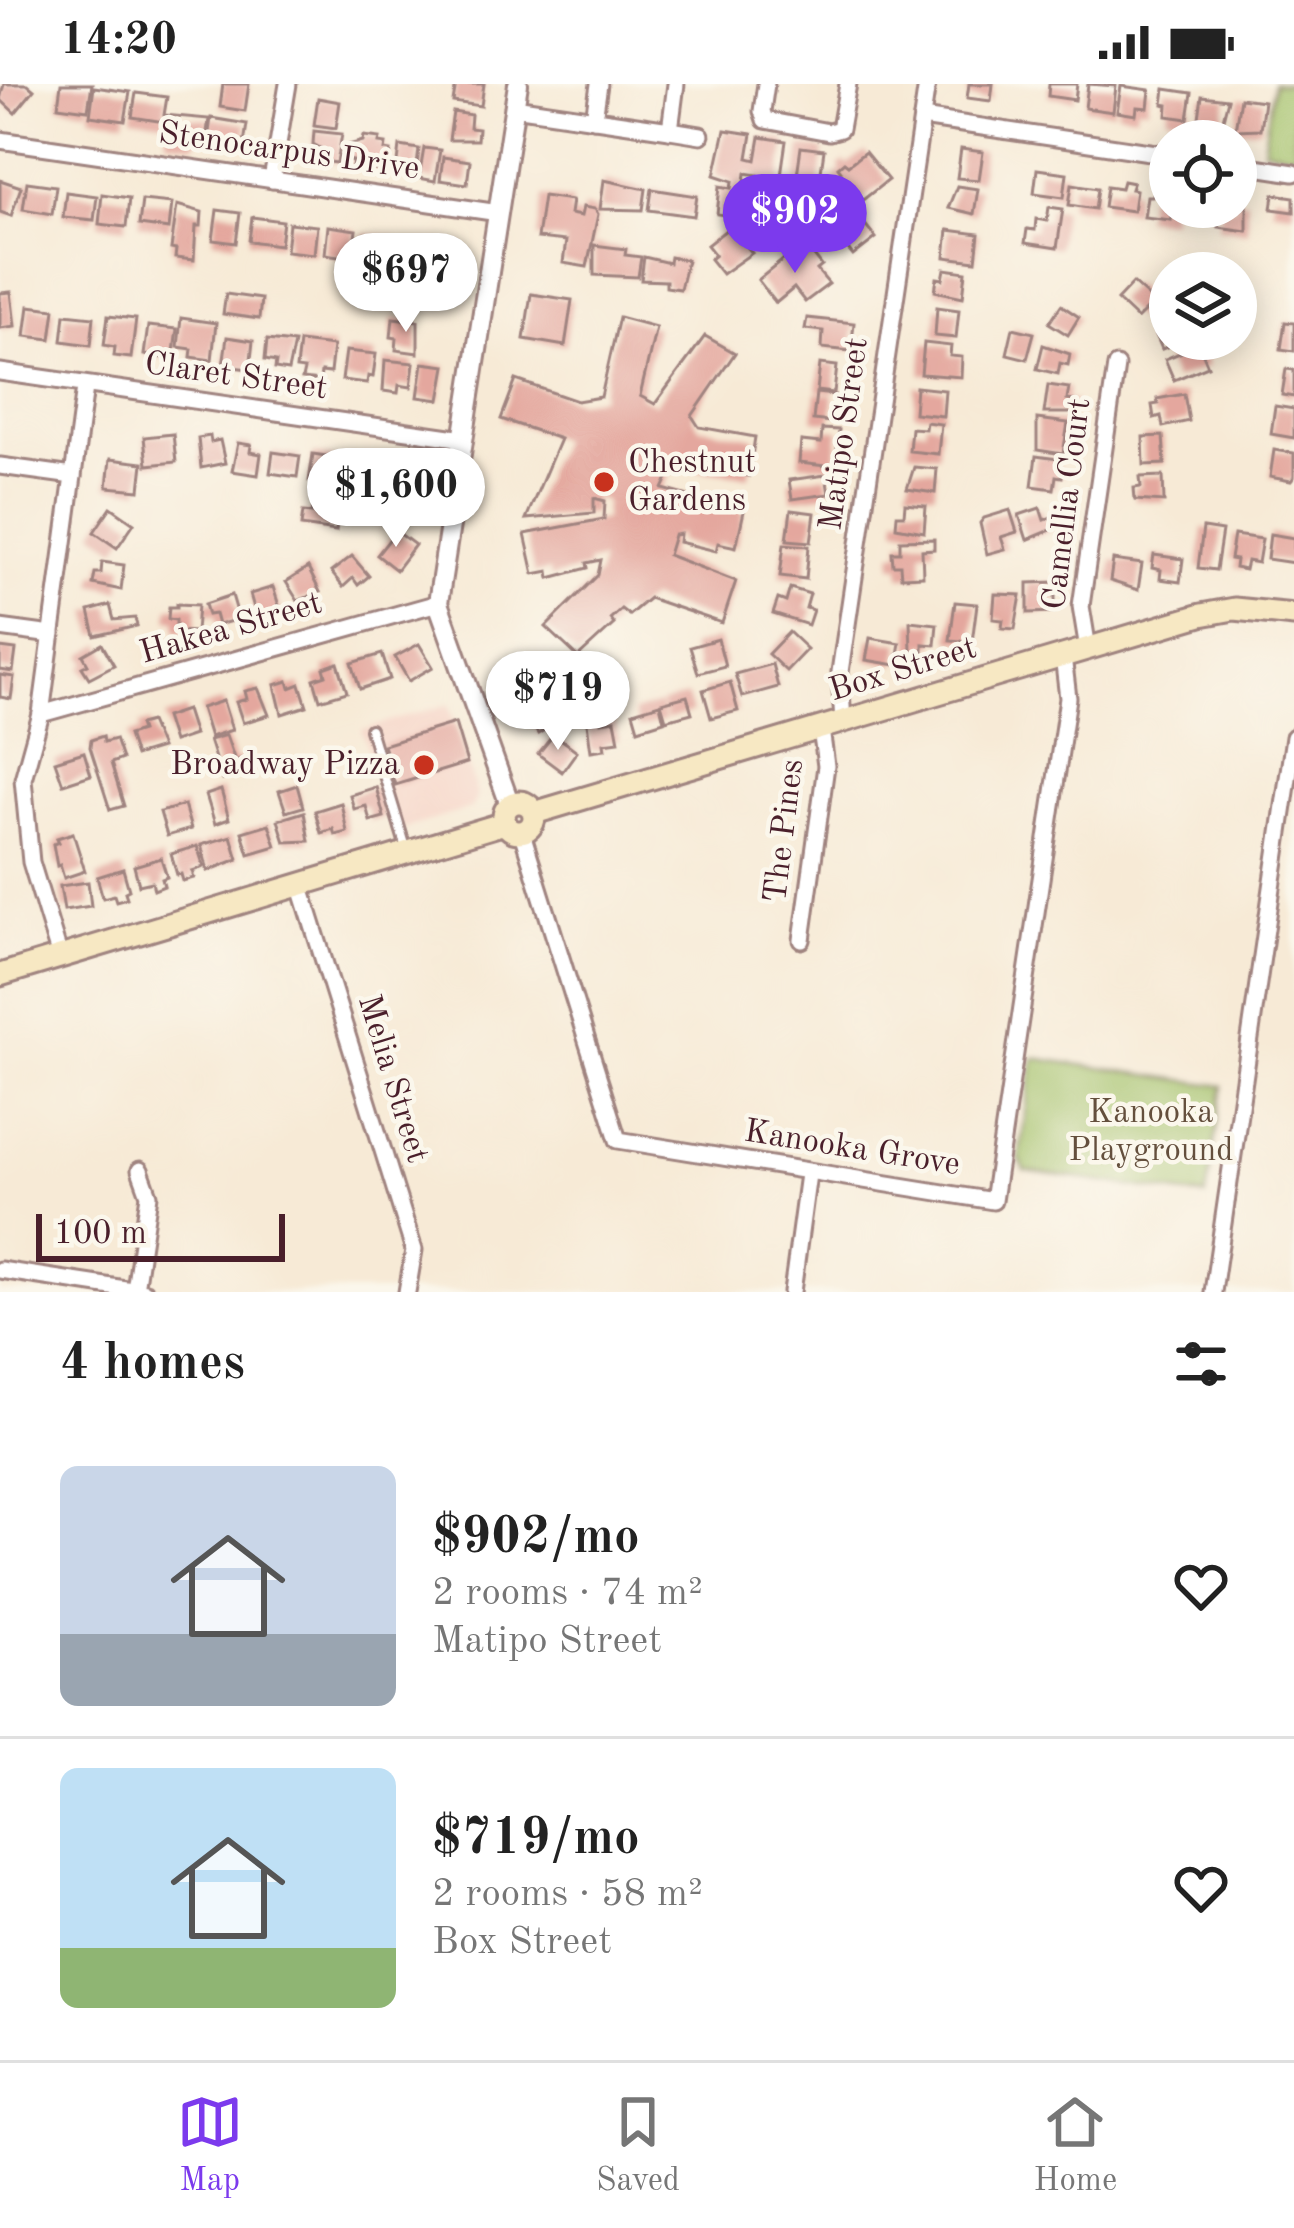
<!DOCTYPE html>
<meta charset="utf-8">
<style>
:root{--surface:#fff;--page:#f6f6f6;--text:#222;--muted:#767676;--line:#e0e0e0;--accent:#7c3aed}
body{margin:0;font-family:"Old Standard TT",serif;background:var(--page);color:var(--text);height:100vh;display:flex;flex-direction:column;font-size:45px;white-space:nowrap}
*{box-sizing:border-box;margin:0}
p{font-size:39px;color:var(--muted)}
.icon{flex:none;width:66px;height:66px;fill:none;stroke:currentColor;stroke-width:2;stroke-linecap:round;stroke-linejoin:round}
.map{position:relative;height:1208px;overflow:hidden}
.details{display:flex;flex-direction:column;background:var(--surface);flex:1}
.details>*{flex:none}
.tools{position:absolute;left:1149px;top:36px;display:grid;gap:24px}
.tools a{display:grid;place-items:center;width:108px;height:108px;border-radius:50%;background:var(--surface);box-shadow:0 6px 30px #0003;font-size:60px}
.scale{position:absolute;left:36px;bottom:30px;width:249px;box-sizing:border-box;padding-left:12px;border:6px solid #4a1f2b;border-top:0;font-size:33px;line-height:42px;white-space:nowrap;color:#4a1f2b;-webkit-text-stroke:9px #fbf7ec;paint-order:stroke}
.price{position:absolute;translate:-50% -102px;padding:0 27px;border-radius:42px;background:#fff;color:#222;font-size:39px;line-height:78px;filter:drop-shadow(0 3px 6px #0008)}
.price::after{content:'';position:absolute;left:50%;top:72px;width:36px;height:27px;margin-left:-18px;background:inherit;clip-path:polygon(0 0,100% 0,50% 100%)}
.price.active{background:var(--accent);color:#fff}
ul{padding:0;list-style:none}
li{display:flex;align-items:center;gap:36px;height:300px;padding:0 60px}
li+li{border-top:3px solid var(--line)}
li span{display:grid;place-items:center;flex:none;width:336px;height:240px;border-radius:18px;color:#555}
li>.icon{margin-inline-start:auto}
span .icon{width:144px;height:144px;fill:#fffc;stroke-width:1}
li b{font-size:51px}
h2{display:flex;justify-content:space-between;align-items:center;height:144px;padding:0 60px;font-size:51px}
.status{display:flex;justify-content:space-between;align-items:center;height:84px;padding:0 60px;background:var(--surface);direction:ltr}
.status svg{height:33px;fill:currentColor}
.menu{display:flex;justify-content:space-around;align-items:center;height:168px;border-top:3px solid var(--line);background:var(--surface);font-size:33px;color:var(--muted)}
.menu a{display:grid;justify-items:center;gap:6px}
.menu .active{color:var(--accent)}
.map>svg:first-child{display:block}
</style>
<div class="status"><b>14:20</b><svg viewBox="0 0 49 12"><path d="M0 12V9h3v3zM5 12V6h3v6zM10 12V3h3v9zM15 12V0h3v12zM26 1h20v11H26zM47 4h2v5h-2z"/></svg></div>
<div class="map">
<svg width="1294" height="1208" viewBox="0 0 1294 1208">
<rect width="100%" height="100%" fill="#fbf7ec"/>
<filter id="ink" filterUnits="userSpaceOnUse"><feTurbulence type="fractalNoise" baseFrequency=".00833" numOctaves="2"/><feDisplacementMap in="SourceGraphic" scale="24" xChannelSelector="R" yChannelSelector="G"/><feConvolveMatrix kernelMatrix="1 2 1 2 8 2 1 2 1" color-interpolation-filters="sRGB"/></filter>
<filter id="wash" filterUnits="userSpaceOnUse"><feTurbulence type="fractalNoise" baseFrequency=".004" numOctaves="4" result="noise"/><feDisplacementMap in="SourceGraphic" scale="48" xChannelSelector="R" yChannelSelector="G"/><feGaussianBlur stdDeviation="2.7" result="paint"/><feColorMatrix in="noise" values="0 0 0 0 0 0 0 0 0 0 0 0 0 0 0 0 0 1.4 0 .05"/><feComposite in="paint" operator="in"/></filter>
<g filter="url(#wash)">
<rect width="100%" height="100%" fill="#f7ead6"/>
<polygon fill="#f6d2c4" points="449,620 477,711 472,724 393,748 362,646"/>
<g fill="#a2c067" stroke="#767049" stroke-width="3">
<polygon points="1273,0 1294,0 1294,70 1263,65"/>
<polygon points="1034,974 1223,1002 1206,1113 1025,1087 1019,1074"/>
</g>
<g id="blocks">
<g fill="#e4a79e">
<polygon points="4,0 27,0 34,6 15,29 0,15"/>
<polygon points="61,0 92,0 88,26 58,22"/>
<polygon points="223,0 249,0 245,27 220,23"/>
<polygon points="456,0 484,0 481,22 453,18"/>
<polygon points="969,0 993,0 991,17 967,14"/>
<polygon points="1049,0 1077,0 1075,16 1048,12"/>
<polygon points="1088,0 1116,2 1113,28 1085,24"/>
<polygon points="1121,2 1150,6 1148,24 1137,23 1136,31 1117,28"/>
<polygon points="94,3 130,8 125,37 90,32"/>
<polygon points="1165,5 1192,9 1188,35 1167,32 1168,21 1163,20"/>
<polygon points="136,9 167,13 164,31 209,35 206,54 197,53 195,61 167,57 165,38 132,33"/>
<polygon points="1202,12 1228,15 1221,43 1208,42 1209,35 1199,34"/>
<polygon points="318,14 340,18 336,44 314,41"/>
<polygon points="1240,14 1264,17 1260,45 1235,46"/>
<polygon points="453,28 471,31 470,44 478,45 477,56 449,56"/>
<polygon points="211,34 247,40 244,60 208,55"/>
<polygon points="725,46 752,50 748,74 756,76 760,53 786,57 780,98 757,97 758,91 746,89 744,105 754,107 750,134 717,130 720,102 732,104 733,97 715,91"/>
<polygon points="314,47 342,50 337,79 321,77 322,65 313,60"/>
<polygon points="364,52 380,54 379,59 386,60 385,66 391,67 389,80 383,79 382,84 375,86 352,82 353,77 347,76 349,61 363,57"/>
<polygon points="400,62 419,65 416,90 397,87"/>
<polygon points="801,63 824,66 819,101 796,98"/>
<polygon points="424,64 440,66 435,97 419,94"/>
<polygon points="961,65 983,68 979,96 957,94"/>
<polygon points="865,68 888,96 859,119 834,92 841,87 838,83 844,78 848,81"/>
<polygon points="443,73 470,77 467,100 440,96"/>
<polygon points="1037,85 1067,89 1064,113 1034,109"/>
<polygon points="0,96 21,103 11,132 0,128"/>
<polygon points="604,96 646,105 643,126 600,125"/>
<polygon points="1123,97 1133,99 1131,105 1136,106 1133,127 1104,123 1107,102 1121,104"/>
<polygon points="27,98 56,102 52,130 23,125"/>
<polygon points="1072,100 1098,104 1095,125 1069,121"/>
<polygon points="957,102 978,105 974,130 948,124"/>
<polygon points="652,105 697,112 694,132 649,126"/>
<polygon points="1153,105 1164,106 1163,114 1170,115 1171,136 1144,133 1147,112 1152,112"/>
<polygon points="66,108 97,112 94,136 63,133"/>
<polygon points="102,110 129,114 126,143 99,140"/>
<polygon points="1274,110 1294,113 1294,128 1272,125"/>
<polygon points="543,112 572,116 570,130 581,132 583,123 595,125 598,130 587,183 563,179 566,157 537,154"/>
<polygon points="1236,115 1247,117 1247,147 1218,143 1221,123 1236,123"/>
<polygon points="142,116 172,119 169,145 139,141"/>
<polygon points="177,121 202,128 201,142 196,142 194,176 175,174 176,166 171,165"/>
<polygon points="1049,123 1063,125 1057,164 1025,159 1027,145 1035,146 1036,135 1047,137"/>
<polygon points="852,124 876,154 853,172 829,142"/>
<polygon points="217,126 240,129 236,159 213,156"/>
<polygon points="252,133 283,137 280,161 249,157"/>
<polygon points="289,139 317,142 314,170 286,167"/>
<polygon points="328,142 356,146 352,174 325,170"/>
<polygon points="731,142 752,161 748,164 752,169 722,190 710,175 715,171 707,161"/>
<polygon points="948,146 979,150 976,177 945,173"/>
<polygon points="365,150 395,153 391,181 362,177"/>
<polygon points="404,157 430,160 426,189 400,185"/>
<polygon points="804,159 822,182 817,186 829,200 805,218 794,204 776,219 758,196"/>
<polygon points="462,161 465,189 441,191 439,163"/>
<polygon points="594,161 626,165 625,171 641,173 638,193 594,191"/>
<polygon points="644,173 669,179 670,173 687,176 680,205 666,203 666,197 641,196"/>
<polygon points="945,185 966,188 963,213 935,207 937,194 943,195"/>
<polygon points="1133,199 1154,218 1137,235 1117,216"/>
<polygon points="11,208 15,242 0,244 0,209"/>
<polygon points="226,210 261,215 259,235 223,230"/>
<polygon points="531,210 572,216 565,262 524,255"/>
<polygon points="1061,221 1079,233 1068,251 1049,239"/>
<polygon points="29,222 55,225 51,255 25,252"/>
<polygon points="937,223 959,226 956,254 935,252"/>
<polygon points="1170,229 1170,255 1186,255 1162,265 1152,242 1164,237 1162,233"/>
<polygon points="65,230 94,233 91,261 62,257"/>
<polygon points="108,232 136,235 131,274 114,272 115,263 104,261"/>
<polygon points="619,233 656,243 640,312 655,320 705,252 735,269 692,332 699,343 755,353 749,392 673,383 663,405 744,427 736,463 718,459 716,467 679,458 680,450 674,451 668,471 736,497 722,539 649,514 629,531 621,525 610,535 614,540 578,573 546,543 598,491 601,476 587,479 588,484 550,494 549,487 534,490 525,450 604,435 605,417 594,414 594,429 526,435 560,355 501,335 516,296 577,317 601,313"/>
<polygon points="181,234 216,239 212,276 191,273 192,265 178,263"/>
<polygon points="393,234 418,237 418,269 396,266 397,254 391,253"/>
<polygon points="807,234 854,239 851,267 822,264 823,247 805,245"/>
<polygon points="1285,238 1294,239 1294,267 1281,265"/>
<polygon points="148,242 177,245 173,275 144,271"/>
<polygon points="1013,244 1034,249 1027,275 1007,270"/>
<polygon points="227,253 253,257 250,285 223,282"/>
<polygon points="267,256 294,259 288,287 275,285 276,278 265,276"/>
<polygon points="299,258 333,262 330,289 321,288 320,297 302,295 304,286 296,285"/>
<polygon points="924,259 951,262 950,272 962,273 961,293 921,290"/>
<polygon points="1043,261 1070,270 1068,281 1060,279 1058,290 1037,285"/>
<polygon points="1199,261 1208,282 1174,296 1165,275"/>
<polygon points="346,267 376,270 373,293 368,292 367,299 342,296"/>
<polygon points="385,276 414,279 411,303 399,301 398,309 383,307"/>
<polygon points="423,279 446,282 440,316 418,313"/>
<polygon points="820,280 837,282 834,309 817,307"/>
<polygon points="1286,285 1294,286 1294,313 1282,311"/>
<polygon points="1048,301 1069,304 1067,316 1075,317 1074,329 1044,329"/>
<polygon points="916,303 945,306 943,332 914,329"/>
<polygon points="816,309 834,311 831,338 813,336"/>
<polygon points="1184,310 1189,337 1163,343 1161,332 1154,334 1152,321 1158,320 1157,315"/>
<polygon points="1275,322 1294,325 1294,354 1271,350"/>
<polygon points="1037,335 1068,339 1063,370 1037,366"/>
<polygon points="926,338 941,340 938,370 909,367 911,344 925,345"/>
<polygon points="822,345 839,346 835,383 799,379 801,357 821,359"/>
<polygon points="173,350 176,378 147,381 144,353"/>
<polygon points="210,352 211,358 220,356 225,379 201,384 198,354"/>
<polygon points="1163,352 1165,380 1144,381 1143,353"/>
<polygon points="238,359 251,361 250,368 261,370 258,391 232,387"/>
<polygon points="1274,366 1294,369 1294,393 1291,397 1270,393"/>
<polygon points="273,368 300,372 297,393 270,389"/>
<polygon points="313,370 333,373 332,382 339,383 337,397 309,397"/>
<polygon points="352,372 379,376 376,396 349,392"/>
<polygon points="1036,372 1058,375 1057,383 1063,384 1062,393 1056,392 1054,405 1032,402"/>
<polygon points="419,373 425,375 425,386 419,386 419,398 397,399 396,374"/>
<polygon points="110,375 143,379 140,406 107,403"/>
<polygon points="914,383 937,385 935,409 907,405"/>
<polygon points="826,391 829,410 792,415 789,396"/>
<polygon points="1163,392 1164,418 1135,416 1134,404 1141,403 1140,393"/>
<polygon points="393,406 422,409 419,430 407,429 406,436 393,434"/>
<polygon points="314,417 329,419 328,424 334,425 333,433 338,433 336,447 301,442 303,428 312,429"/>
<polygon points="905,420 926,422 924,448 896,443 897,431 904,431"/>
<polygon points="111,423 134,439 117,464 94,448"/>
<polygon points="1040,424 1044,436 1052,433 1056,444 1027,456 1019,431"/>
<polygon points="791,426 815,429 811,458 787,456"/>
<polygon points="1010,426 1017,448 1001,453 1005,465 987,470 980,439 984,434"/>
<polygon points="1203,444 1222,447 1216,486 1198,484"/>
<polygon points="396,447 415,461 396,486 377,471"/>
<polygon points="1270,450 1294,454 1294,479 1267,475"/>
<polygon points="1234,451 1262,455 1258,479 1247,477 1245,486 1235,484 1236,476 1230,475"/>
<polygon points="934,455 934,465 922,466 923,492 901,493 900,481 893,481 892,468 900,468 900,456"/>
<polygon points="784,460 809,462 806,495 780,492"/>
<polygon points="1154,471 1183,475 1180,498 1160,495 1161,486 1152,484"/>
<polygon points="352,472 369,492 358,501 353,494 343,503 331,488"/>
<polygon points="1113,476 1142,480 1138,506 1110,497"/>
<polygon points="102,478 124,481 121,506 93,500 95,489 101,489"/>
<polygon points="308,484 320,508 298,517 286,498"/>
<polygon points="1055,498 1055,528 1028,529 1028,499"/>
<polygon points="273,503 281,528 257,535 250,510"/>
<polygon points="790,504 810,510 806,524 813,526 808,541 773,530 778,515 786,518"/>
<polygon points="995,510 1021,511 1015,545 1002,544 1003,536 993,535"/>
<polygon points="232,511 239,535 218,541 215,530 208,531 205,520"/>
<polygon points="955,518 977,520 972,558 950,556"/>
<polygon points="177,520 198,521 196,548 176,547 176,536 168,535 169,523 177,523"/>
<polygon points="110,521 114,536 135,534 137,542 95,552 89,527"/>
<polygon points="910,537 937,540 935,561 923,560 923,568 911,567"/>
<polygon points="789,548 807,565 786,587 768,570"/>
<polygon points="870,554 900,559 896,581 866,576"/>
<polygon points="718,555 725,582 698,589 690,563"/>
<polygon points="102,560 114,581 89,594 82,583 88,580 83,571"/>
<polygon points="419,560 433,583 409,597 395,573"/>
<polygon points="0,564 16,566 13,588 0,586"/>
<polygon points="382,570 390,595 360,605 352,579"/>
<polygon points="338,579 347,608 320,616 314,595 326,591 324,584"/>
<polygon points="772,580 778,603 742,613 735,590"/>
<polygon points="0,591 14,593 11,615 0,613"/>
<polygon points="288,597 290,604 300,600 307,622 282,630 275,601"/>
<polygon points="730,598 738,627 711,634 703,606"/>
<polygon points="258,604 269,631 243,639 236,618 247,615 245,607"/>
<polygon points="545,610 561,636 538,650 522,623"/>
<polygon points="687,612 692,629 666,636 661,619"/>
<polygon points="223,617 232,646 210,653 201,624"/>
<polygon points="660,620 664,637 638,645 633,628"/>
<polygon points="186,626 194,651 173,658 165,633"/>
<polygon points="600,630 601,638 615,636 619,657 604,659 605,665 591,667 586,632"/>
<polygon points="150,638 161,664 135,672 128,651 141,647 139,641"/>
<polygon points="455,639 467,679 395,701 383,661"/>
<polygon points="554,650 577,667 562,688 538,670"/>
<polygon points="226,651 235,677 250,672 254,685 222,696 209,656"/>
<polygon points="103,652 104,658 115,655 122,675 111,679 124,722 110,726 90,663 91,656"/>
<polygon points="84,668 91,691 63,700 55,677"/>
<polygon points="297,701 303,723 286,728 279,707"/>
<polygon points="376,703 384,733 370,737 366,722 354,725 350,711"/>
<polygon points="221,706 229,735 215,740 206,711"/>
<polygon points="341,719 347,748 335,751 333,745 321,749 315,727"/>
<polygon points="184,721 191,745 167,752 160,728"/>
<polygon points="304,728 309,757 285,758 278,736"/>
<polygon points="269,740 276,762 249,770 242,748"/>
<polygon points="73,749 85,787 64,794 60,781 57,782 53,760 59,758 57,754"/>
<polygon points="231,752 238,775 208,787 201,761"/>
<polygon points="197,762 204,783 192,787 194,794 183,797 181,790 177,791 171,770"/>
<polygon points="161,774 167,793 162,795 164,802 154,806 152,798 139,801 134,782"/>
<polygon points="123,785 129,806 125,808 127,814 116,817 114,811 103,814 97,793"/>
<polygon points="88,798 91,822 64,826 60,802"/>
</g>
</g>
</g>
<g filter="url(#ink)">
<use href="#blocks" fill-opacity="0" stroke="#a08480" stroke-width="3"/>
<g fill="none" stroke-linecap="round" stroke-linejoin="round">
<defs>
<polyline id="service" points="370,645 406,764"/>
<g id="minor">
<polyline points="766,0 762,27 765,36 829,48 840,45 848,0"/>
<polyline points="514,23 670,46 676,0"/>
<polyline points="922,34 1170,71"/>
<polyline points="594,35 599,0"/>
<polyline points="670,46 701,51"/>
<polyline points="0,56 499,129"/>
<polyline points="1236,80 1294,89"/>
<polyline points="272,96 288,0"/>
<polyline points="0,288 464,355"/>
<polyline points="0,382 73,392"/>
<polyline points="0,544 52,551"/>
<polyline points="1088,565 1081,522 1116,282"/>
<polyline points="41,630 438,519"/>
<polyline points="843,639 840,588 927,0"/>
<polyline points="522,749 618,1056 993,1117 1068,614 1063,572"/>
<polyline points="300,800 414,1166 407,1208"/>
<polyline points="802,856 826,682 821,645"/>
<polyline points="60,873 31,778 23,695 41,630 85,303"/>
<polyline points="0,1186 145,1208"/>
<polyline points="135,1206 149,1111 140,1086"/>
<polyline points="792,1208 808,1090"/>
<polyline points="1213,1208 1294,653"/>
</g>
<polyline id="tertiary" points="510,721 438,519 518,0"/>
<g id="secondary">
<circle cx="519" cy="733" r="15"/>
<polyline points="534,729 1201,531 1234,525 1294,531"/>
<polyline points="0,891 505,739"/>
</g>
</defs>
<use href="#service" stroke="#a08480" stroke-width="14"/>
<use href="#minor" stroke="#a08480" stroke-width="21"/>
<use href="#tertiary" stroke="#a08480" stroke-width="24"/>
<use href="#secondary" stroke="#a08480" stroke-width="27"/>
<use href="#service" stroke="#fff" stroke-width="8"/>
<use href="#minor" stroke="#fff" stroke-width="15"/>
<use href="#tertiary" stroke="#fff" stroke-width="18"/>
<use href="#secondary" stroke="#f7e8c3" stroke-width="21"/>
</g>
</g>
<g fill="#c8321e" stroke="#fbf7ec" stroke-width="4.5">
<circle cx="604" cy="398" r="12"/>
<circle cx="424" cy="681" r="12"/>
</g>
<g text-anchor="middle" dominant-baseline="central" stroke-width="9" stroke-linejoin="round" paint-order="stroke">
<g font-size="33" fill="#4a1f2b" stroke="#fbf7ec">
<text transform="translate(289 68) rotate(8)">Stenocarpus Drive</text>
<text transform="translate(236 293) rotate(8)">Claret Street</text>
<text transform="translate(845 350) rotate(-82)">Matipo Street</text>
<text transform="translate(1068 420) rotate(-83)">Camellia Court</text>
<text transform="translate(231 545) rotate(-16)">Hakea Street</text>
<text transform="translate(903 586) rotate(-17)">Box Street</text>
<text transform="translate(785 747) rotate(-83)">The Pines</text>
<text transform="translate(392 995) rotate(73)">Melia Street</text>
<text transform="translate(852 1065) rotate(9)">Kanooka Grove</text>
</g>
<g font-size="33" fill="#4a1f2b" stroke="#fbf7ec" text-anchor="start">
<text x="628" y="379">Chestnut<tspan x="628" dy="38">Gardens</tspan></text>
<text x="400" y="681" text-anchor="end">Broadway Pizza</text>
</g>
<g font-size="33" fill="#644f3d" stroke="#fbf7ec">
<text x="1151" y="1029">Kanooka<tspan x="1151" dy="38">Playground</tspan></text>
</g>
</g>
</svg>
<div class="tools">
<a><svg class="icon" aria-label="locate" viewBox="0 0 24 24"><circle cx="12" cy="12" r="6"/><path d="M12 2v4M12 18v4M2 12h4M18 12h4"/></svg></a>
<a><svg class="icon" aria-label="layers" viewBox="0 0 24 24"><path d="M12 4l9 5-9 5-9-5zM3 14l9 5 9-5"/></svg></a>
</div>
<div class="scale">100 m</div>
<b class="price active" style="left:795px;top:192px">$902</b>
<b class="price" style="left:406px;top:251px">$697</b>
<b class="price" style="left:396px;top:466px">$1,600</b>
<b class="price" style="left:558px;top:669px">$719</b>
</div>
<section class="details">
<h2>4 homes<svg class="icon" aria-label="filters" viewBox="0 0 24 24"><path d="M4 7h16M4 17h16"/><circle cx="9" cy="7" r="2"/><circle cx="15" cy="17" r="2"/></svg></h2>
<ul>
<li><span style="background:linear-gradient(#c9d6e8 70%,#9aa5b1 0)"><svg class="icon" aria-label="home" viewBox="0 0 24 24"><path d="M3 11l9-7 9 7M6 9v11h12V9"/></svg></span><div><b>$902/mo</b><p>2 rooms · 74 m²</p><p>Matipo Street</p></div><svg class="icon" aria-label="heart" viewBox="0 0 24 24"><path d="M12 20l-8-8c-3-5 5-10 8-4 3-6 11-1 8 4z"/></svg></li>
<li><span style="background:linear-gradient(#bfe0f5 75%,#8fb573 0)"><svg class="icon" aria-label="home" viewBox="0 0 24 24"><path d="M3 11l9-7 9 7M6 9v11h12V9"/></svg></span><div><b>$719/mo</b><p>2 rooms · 58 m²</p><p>Box Street</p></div><svg class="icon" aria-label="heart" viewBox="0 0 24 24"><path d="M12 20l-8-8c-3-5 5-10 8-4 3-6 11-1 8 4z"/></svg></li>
</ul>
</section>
<nav class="menu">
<a class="active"><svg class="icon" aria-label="map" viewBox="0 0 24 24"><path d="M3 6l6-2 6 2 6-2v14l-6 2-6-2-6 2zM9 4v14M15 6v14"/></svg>Map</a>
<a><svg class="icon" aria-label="saved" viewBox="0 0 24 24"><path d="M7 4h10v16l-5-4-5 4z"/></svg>Saved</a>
<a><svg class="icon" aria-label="home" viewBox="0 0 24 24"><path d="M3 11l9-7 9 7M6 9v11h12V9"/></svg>Home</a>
</nav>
